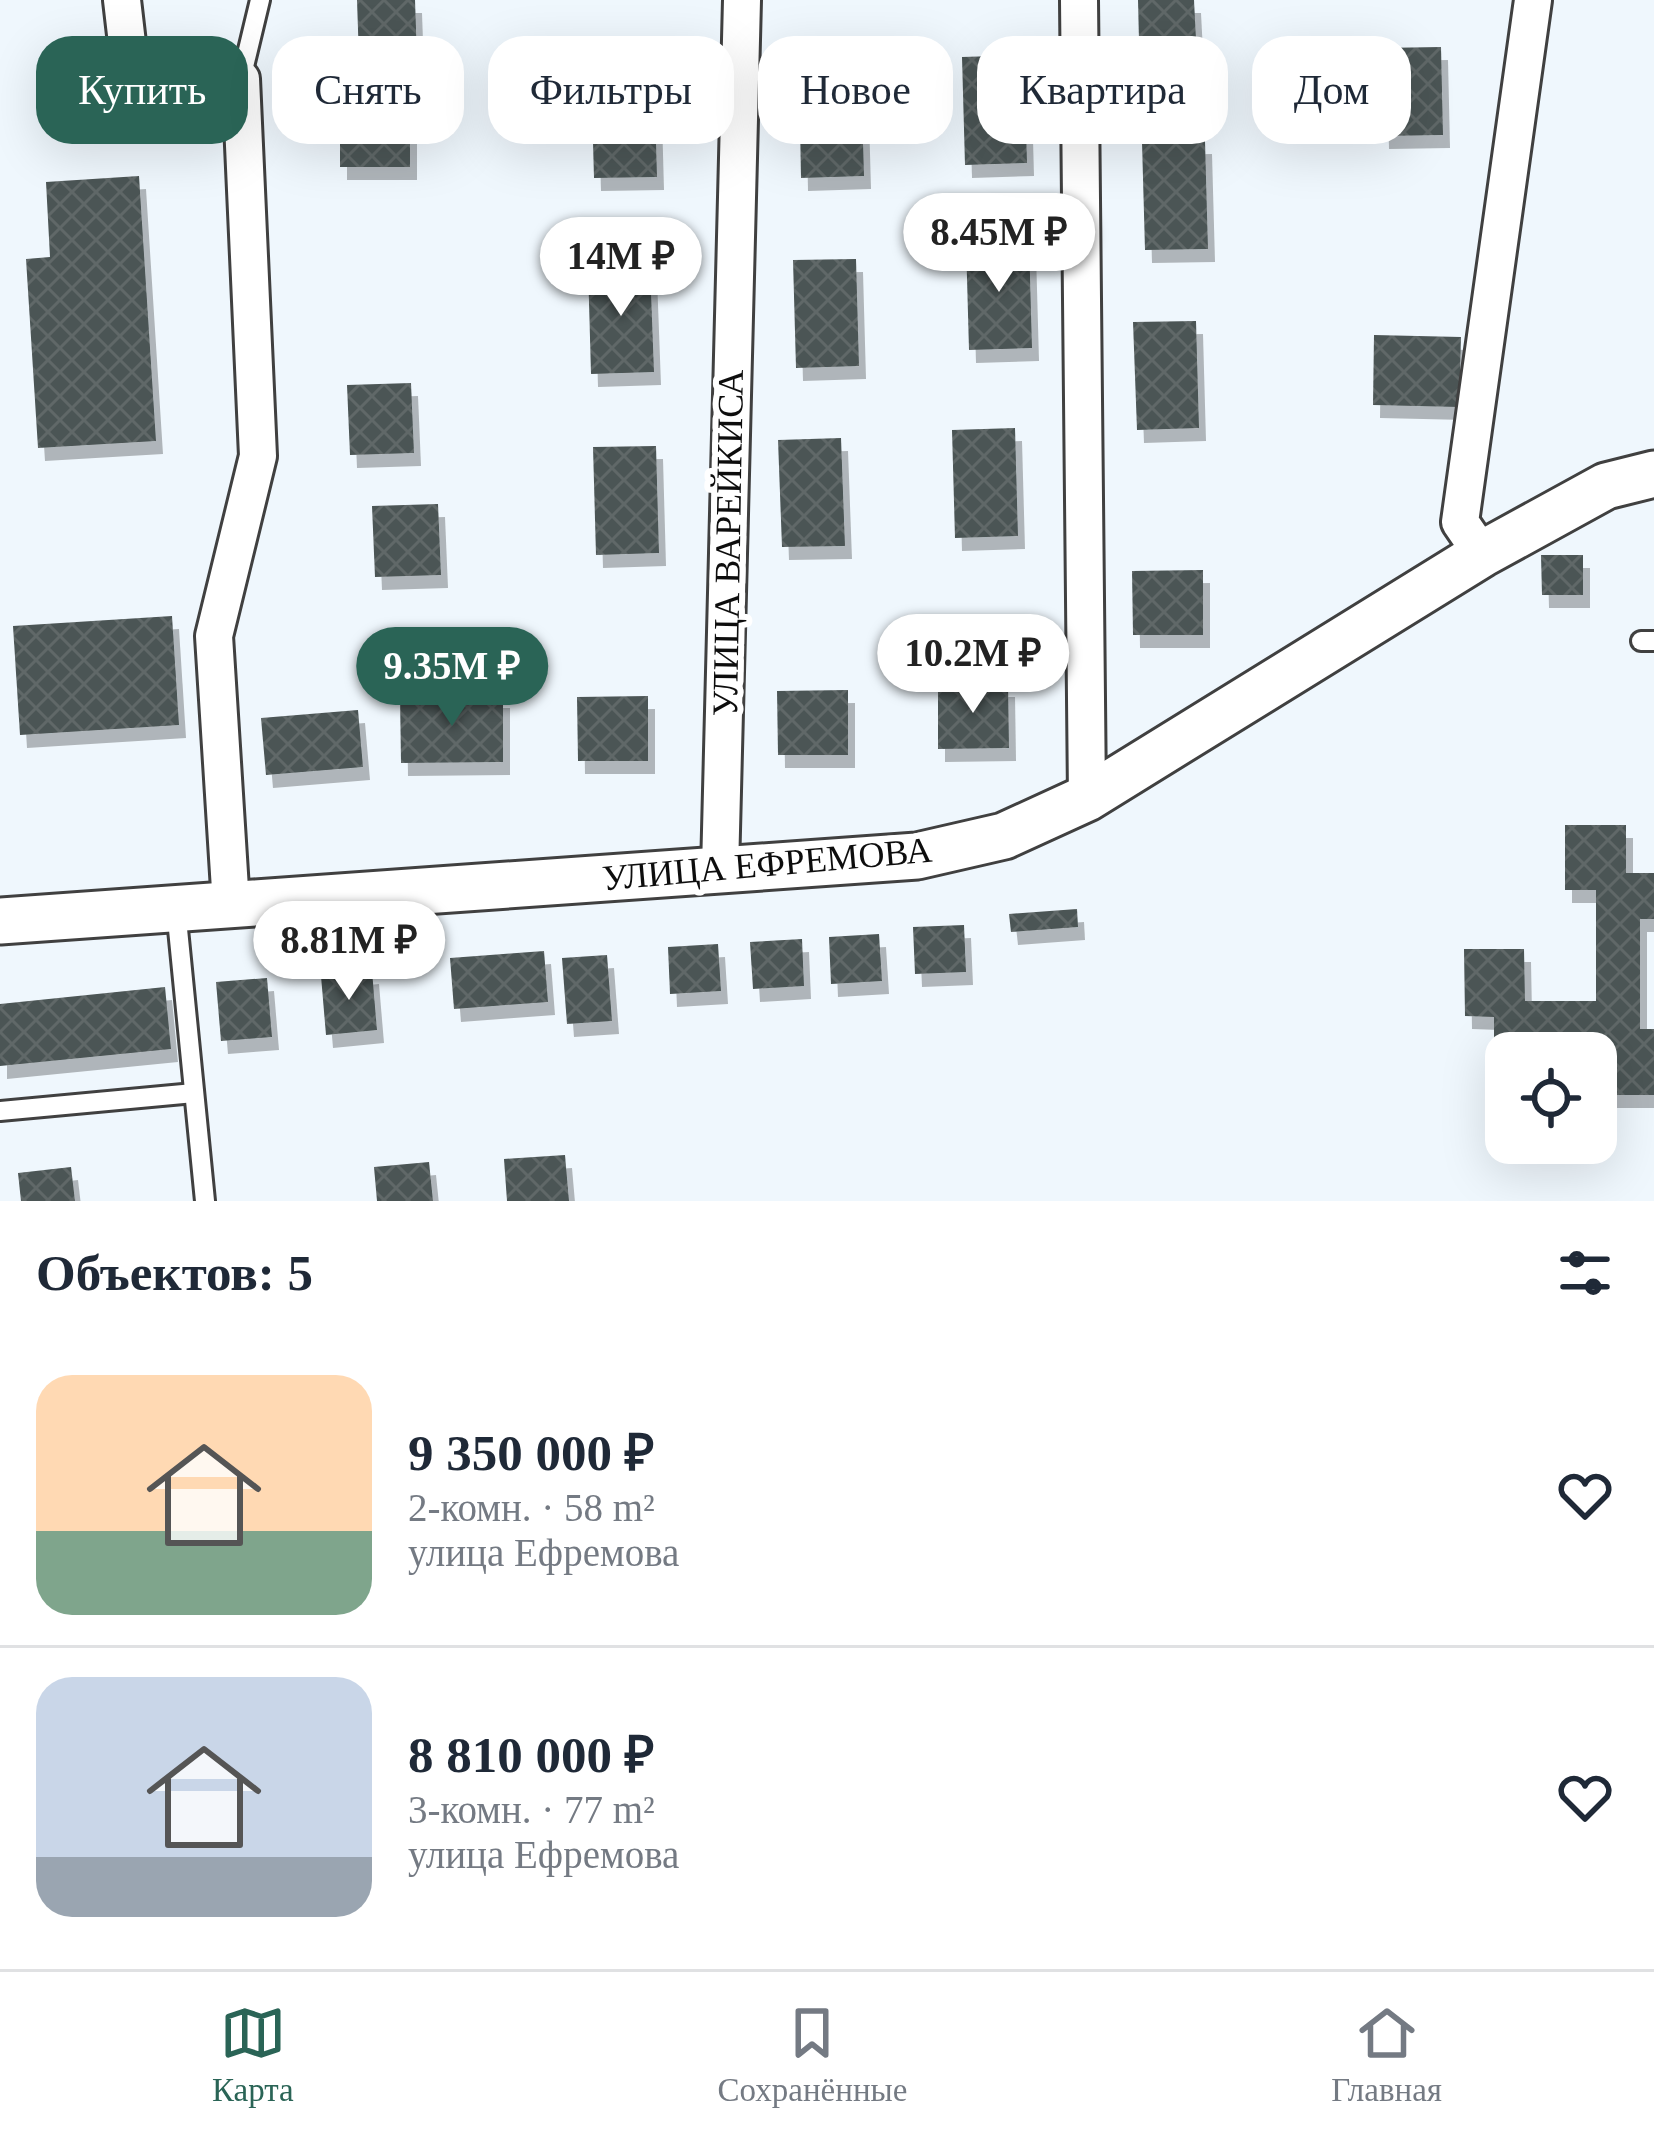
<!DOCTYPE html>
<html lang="ru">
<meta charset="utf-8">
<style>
:root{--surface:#fff;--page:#f6f6f7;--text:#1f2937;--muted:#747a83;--line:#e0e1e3;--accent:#2a6456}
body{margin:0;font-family:"Times New Roman",serif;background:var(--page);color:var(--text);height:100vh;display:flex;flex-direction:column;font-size:45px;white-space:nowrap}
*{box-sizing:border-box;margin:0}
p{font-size:39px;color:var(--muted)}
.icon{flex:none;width:66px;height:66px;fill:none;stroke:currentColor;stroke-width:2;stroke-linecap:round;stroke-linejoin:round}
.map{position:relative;height:1201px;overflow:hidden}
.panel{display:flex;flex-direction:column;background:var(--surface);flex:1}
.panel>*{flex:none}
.banner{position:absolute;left:36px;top:36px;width:1584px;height:108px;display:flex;gap:24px}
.buttons{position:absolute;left:1485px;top:1032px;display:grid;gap:24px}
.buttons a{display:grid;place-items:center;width:132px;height:132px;border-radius:24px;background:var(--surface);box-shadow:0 12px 48px #0002;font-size:60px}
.price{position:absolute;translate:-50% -102px;padding:0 27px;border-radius:42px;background:#fff;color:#222;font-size:39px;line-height:78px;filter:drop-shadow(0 3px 6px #0008)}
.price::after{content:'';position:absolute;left:50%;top:72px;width:36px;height:27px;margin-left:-18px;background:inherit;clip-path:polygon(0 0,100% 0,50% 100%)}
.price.active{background:var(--accent);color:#fff}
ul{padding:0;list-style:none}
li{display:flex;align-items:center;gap:36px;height:300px;padding:0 36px}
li+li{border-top:3px solid var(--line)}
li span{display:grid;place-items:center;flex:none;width:336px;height:240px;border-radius:36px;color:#555}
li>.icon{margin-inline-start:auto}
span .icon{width:144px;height:144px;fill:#fffc;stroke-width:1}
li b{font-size:51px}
h2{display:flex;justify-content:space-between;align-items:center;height:144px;padding:0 36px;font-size:51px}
.pill{padding:0 42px;border-radius:36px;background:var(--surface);box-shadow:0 12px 48px #0002;font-size:42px;line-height:108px}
.pill.active{background:var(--accent);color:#fff}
.tabs{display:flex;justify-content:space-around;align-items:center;height:168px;border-top:3px solid var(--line);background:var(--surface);font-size:33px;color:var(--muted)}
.tabs a{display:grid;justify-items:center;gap:6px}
.tabs .active{color:var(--accent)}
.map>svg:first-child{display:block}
</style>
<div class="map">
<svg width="1654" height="1201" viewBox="0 0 1654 1201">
<defs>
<pattern id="building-cross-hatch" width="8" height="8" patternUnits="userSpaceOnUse" patternTransform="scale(3)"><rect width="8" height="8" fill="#4b5454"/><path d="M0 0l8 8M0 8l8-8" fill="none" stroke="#606868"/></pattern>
<filter id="shadow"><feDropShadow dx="7" dy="13" stdDeviation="0" flood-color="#0004"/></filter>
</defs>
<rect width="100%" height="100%" fill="#eff7fd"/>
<g fill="url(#building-cross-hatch)" filter="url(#shadow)">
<polygon points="357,0 415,0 417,57 359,59"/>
<polygon points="1138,0 1194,0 1196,39 1139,41"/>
<polygon points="1441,47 1443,135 1382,136 1380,48"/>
<polygon points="1024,55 1027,163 965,165 962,57"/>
<polygon points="654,69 657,177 594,178 591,71"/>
<polygon points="861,69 864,176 801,178 799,70"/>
<polygon points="410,102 410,167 340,167 340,103"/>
<polygon points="1205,141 1208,249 1145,250 1142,142"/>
<polygon points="139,176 156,441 38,448 26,259 50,257 46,182"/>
<polygon points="1029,240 1032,348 969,350 966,242"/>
<polygon points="856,259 859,366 796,368 793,260"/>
<polygon points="650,265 654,372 591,374 588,266"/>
<polygon points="1196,321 1199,428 1137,430 1133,322"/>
<polygon points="1374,335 1461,337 1459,407 1373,405"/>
<polygon points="411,383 414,453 350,455 347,385"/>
<polygon points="1015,428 1018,536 955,538 952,430"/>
<polygon points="841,438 845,546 782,547 778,440"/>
<polygon points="656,446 659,553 596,555 593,447"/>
<polygon points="438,504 441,575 375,577 372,506"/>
<polygon points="1541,555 1583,555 1583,595 1542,595"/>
<polygon points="1203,570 1203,635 1133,635 1132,571"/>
<polygon points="172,616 179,725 20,735 13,626"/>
<polygon points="938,684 1008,684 1009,748 938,749"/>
<polygon points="848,690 848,755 778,755 777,691"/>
<polygon points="400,695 503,695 503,762 401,763"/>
<polygon points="648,696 648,761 578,761 577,697"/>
<polygon points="358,710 363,767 266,775 261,718"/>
<polygon points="1565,825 1626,825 1626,873 1654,873 1654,919 1640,919 1640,1029 1654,1029 1654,1095 1608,1095 1608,1046 1539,1046 1539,1053 1506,1053 1506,1117 1494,1117 1494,1017 1465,1016 1464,949 1524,949 1525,1001 1596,1001 1596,890 1565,890"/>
<polygon points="1077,909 1078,927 1011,932 1009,914"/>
<polygon points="964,925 966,972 915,974 913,927"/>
<polygon points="879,934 882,981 831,984 829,937"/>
<polygon points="802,939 804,986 753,989 750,942"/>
<polygon points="718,944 721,991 670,994 668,947"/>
<polygon points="544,951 548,1002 454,1009 450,958"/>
<polygon points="607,955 612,1021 567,1024 562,958"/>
<polygon points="372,971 377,1030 326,1035 321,976"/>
<polygon points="267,978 272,1037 221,1041 216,982"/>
<polygon points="165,987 171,1049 0,1066 0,1004"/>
<polygon points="565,1155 569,1201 507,1201 504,1159"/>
<polygon points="429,1162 433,1201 377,1201 374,1167"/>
<polygon points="71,1167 75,1201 21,1201 18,1173"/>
</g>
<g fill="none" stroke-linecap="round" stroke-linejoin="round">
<defs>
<g id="service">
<polyline points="241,79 260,0"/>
<polyline points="1641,641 1654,641"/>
<polyline points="176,909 205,1201"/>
<polyline points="0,1111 194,1093"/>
</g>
<g id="minor">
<polyline points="122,0 130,69 241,79 258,456 214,636 231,905"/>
<polyline points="1079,0 1087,798"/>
<polyline points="1482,554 1460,522 1533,0"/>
<polyline points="720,870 742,0"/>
</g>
<polyline id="tertiary" points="0,921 917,856 1004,836 1087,798 1482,554 1606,486 1654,474"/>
</defs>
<use href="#service" stroke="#404040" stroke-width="24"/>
<use href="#minor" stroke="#404040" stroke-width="42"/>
<use href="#tertiary" stroke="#404040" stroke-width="51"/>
<use href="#service" stroke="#fff" stroke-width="18"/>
<use href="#minor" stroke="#fff" stroke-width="36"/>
<use href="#tertiary" stroke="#fff" stroke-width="45"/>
</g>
<g text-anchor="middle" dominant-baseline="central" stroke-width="12" stroke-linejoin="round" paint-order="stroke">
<g font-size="36" fill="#0d0d0d" stroke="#fff">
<text transform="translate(728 543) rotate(-89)">УЛИЦА ВАРЕЙКИСА</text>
<text transform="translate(767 864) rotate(-5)">УЛИЦА ЕФРЕМОВА</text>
</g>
</g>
</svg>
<div class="buttons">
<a><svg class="icon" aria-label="locate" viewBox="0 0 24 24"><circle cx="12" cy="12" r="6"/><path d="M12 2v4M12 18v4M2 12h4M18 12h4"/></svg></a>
</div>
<b class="price" style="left:999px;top:295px">8.45M ₽</b>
<b class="price" style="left:621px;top:319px">14M ₽</b>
<b class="price" style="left:973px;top:716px">10.2M ₽</b>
<b class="price active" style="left:452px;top:729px">9.35M ₽</b>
<b class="price" style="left:349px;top:1003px">8.81M ₽</b>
<div class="banner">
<a class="pill active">Купить</a>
<a class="pill">Снять</a>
<a class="pill">Фильтры</a>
<a class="pill">Новое</a>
<a class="pill">Квартира</a>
<a class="pill">Дом</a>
</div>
</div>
<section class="panel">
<h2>Объектов: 5<svg class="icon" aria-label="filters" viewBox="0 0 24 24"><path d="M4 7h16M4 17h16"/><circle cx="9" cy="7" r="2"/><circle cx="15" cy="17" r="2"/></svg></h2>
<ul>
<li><span style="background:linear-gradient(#ffd9b3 65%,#7fa58c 0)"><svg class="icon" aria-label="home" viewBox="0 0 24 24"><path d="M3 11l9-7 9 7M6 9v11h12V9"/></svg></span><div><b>9 350 000 ₽</b><p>2-комн. · 58 m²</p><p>улица Ефремова</p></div><svg class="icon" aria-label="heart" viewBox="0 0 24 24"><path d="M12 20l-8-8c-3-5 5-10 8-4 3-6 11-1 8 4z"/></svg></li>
<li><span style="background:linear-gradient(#c9d6e8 75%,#9aa5b1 0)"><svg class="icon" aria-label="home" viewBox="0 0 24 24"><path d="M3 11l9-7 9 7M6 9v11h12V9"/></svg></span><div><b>8 810 000 ₽</b><p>3-комн. · 77 m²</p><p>улица Ефремова</p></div><svg class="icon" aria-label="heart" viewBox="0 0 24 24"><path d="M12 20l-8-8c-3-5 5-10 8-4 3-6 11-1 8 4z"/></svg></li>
</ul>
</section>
<nav class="tabs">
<a class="active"><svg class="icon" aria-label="map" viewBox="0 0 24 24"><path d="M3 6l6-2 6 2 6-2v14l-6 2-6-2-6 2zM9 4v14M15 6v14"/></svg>Карта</a>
<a><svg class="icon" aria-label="saved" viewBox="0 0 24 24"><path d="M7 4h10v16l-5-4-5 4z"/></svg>Сохранённые</a>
<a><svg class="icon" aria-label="home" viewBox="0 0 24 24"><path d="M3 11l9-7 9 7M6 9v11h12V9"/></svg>Главная</a>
</nav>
